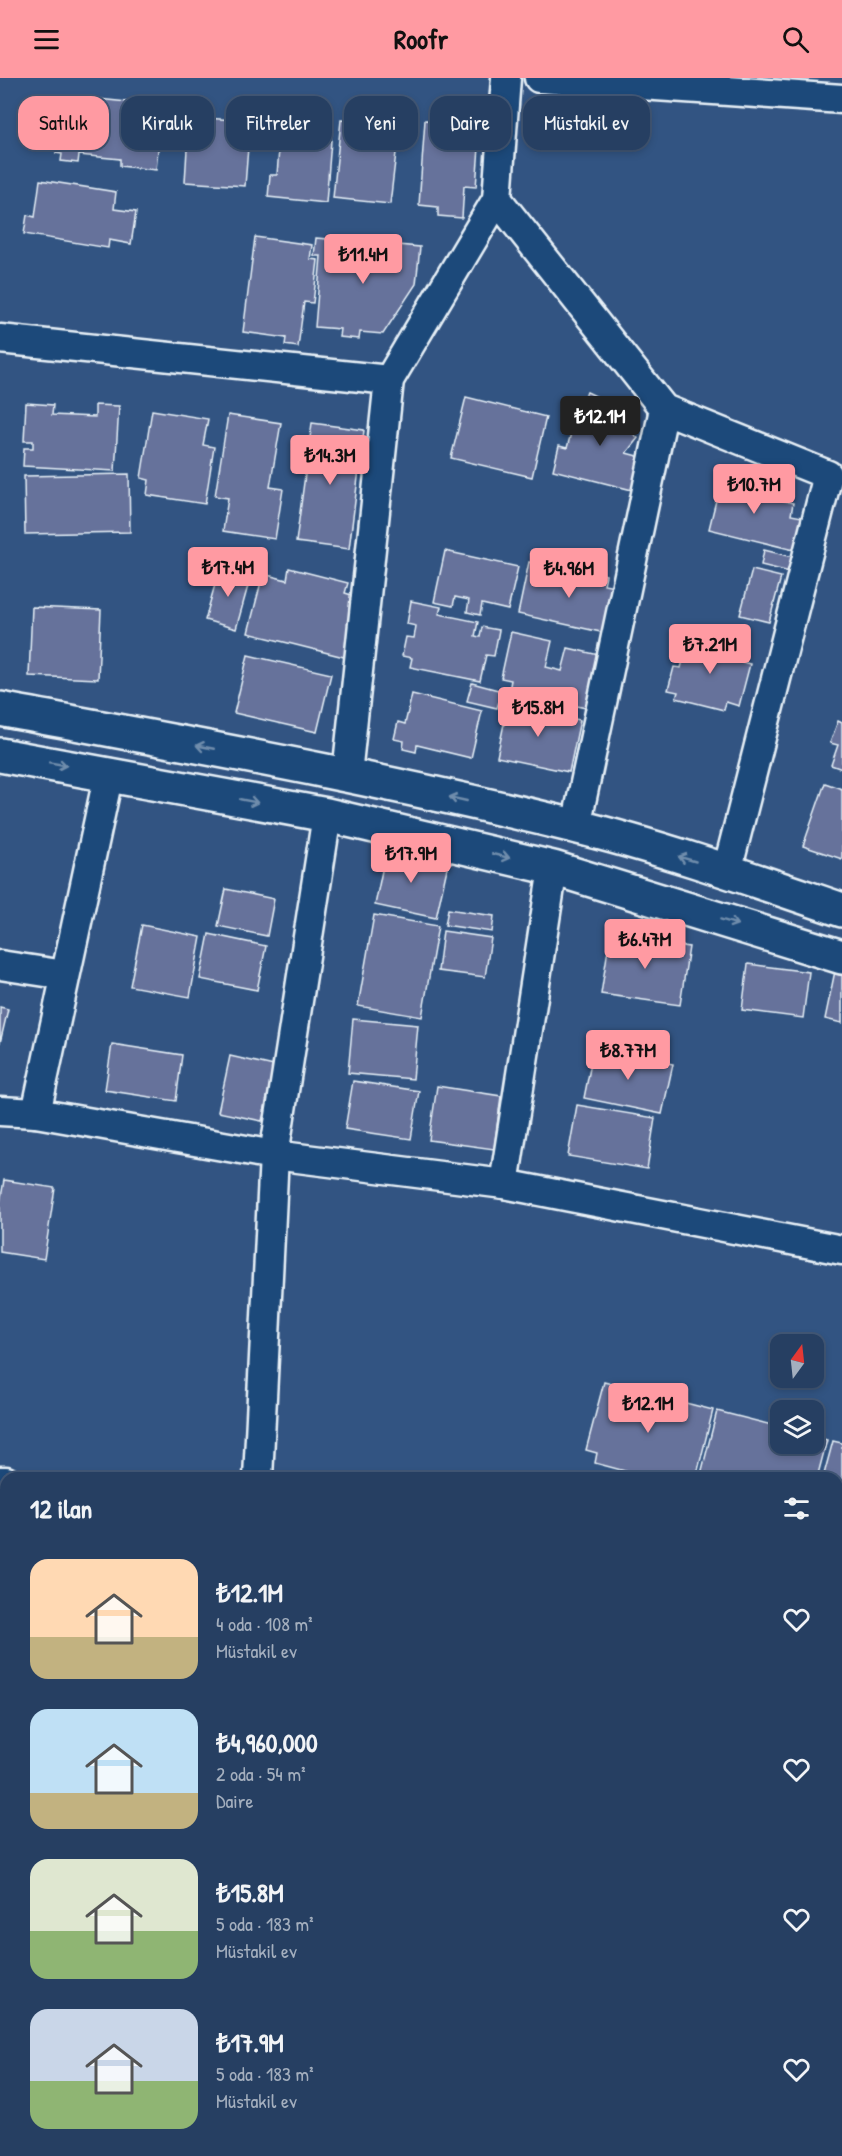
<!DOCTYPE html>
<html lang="tr">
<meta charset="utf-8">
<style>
:root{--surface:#263f62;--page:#2e4668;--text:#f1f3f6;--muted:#a4afbe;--line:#425877;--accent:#ff9aa2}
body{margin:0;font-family:"Patrick Hand",sans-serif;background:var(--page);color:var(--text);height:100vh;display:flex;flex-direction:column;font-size:22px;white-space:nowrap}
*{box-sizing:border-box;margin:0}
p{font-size:20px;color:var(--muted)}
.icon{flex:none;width:33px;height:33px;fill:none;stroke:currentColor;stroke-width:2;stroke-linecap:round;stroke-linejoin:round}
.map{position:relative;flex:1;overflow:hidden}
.sheet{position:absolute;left:0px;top:1394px;width:843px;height:686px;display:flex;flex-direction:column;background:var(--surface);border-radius:18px 18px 0 0;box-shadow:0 3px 9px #0003,0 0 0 2px var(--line)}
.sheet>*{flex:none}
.guide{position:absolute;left:18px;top:18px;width:807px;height:54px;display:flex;gap:12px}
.needle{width:39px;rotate:15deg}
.controls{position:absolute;left:770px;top:1256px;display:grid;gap:12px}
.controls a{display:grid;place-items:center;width:54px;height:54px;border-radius:12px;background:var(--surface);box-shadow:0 3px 9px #0003,0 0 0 2px var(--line);font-size:30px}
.price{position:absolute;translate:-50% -51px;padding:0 14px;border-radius:6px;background:var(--accent);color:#111;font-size:20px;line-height:39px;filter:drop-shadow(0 2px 3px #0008)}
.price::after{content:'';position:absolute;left:50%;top:36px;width:18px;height:14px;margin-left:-9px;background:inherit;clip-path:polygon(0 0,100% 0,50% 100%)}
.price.on{background:#222;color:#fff}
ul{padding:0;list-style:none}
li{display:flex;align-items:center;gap:18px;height:150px;padding:0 30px}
li span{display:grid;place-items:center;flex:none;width:168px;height:120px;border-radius:18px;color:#555}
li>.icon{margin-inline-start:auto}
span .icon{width:72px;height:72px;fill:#fffc;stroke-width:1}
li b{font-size:26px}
h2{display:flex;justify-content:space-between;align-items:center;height:72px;padding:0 30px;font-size:26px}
.tag{padding:0 21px;border-radius:18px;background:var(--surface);box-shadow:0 3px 9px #0003,0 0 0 2px var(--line);font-size:21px;line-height:54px}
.tag.on{background:var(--accent);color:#111}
header{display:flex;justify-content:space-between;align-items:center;height:78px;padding:0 30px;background:var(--accent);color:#111;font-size:27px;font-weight:700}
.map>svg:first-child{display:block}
</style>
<header><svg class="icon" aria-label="menu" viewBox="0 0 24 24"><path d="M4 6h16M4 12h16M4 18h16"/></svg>Roofr<svg class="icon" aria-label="search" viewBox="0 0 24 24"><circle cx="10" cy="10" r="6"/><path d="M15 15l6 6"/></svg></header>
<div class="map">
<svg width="842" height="2078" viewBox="0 0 842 2078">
<rect width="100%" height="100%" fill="#325482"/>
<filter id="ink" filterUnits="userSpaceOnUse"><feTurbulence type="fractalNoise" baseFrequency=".0167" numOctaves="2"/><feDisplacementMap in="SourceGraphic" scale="12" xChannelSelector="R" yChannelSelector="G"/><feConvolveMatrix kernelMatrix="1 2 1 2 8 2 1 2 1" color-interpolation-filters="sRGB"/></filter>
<g filter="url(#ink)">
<g fill="#66729b" stroke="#e8f1f8" stroke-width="1.5">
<polygon points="78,19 137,25 136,38 161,41 156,92 120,88 120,81 79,77 78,85 61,83 62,76 56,75 60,31 76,33"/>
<polygon points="271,33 333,38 326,125 268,119 270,97 277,97 279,71 268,70"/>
<polygon points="189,39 250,43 245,108 185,104"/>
<polygon points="341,42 399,49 390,126 333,120"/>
<polygon points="425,42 463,44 462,55 480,56 476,109 464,108 462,140 438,138 438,129 419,127"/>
<polygon points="40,102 116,114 114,131 136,134 131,166 109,162 108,170 24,156 27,137 35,139"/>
<polygon points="255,159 312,167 310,181 318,182 313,225 304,224 298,269 285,267 286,260 243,254"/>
<polygon points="316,160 420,169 416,206 383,256 360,254 359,261 339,259 340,251 315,249 321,178 314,178"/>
<polygon points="587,314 621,330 616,341 638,360 626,375 645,380 636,413 553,392 559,368 567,370 575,340"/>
<polygon points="466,319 546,339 532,399 451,380"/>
<polygon points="26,325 53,327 52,337 95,339 95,327 119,328 115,393 23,388 24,370 33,370 33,363 24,363"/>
<polygon points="152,332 208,341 203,367 214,369 205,426 147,417 149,402 141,400"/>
<polygon points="228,337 281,345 270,409 283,411 275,461 223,453 228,420 215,418"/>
<polygon points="312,345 364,352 349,471 296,464"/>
<polygon points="129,396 130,454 25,456 24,398"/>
<polygon points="722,398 763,408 761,417 793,425 791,437 802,439 794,472 709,451"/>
<polygon points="764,472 797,480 794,495 761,487"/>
<polygon points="445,473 518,489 508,532 482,526 480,537 467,534 469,522 455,519 453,528 434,524"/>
<polygon points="529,484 547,488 546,495 563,499 566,487 578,490 576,500 591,504 593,493 606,497 604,506 620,509 610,556 518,536"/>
<polygon points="220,489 251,497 236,551 205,542"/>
<polygon points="289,490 348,505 345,515 358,519 344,579 248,555 263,496 287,502"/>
<polygon points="752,492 781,499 769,544 740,537"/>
<polygon points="411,523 441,529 439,536 478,544 475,558 480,559 482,549 499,552 494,578 486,577 480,603 410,589 412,580 402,578 406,559 414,560 416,548 407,546"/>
<polygon points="32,529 101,532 98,601 29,598"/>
<polygon points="511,554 552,563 546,589 562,593 568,570 599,577 586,630 509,613 511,602 501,600"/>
<polygon points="690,558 723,566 721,579 731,582 733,572 744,574 742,584 750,586 739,628 726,624 724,632 676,620 678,614 668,612 674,589 681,590"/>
<polygon points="248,577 331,596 317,654 234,635"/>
<polygon points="472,605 502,613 497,630 467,623"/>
<polygon points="412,616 482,633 471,680 417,667 416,674 403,671 404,663 394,661 398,644 405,646"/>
<polygon points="508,627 580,642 569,694 497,679"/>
<polygon points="838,643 842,645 842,691 831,687 838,667 830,665"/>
<polygon points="825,705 842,711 842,781 803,768"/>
<polygon points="386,773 448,786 436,840 375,827"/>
<polygon points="226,811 274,821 267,858 218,848"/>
<polygon points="448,831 494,838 492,854 445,847"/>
<polygon points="374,837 438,848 422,939 358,928"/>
<polygon points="142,847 201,859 190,919 130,908"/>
<polygon points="443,853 491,860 485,899 438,893"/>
<polygon points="209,856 266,868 257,912 200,901"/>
<polygon points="610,858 689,869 680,927 601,916"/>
<polygon points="748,886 809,894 803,940 742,932"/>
<polygon points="835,893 842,895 842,945 825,941"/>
<polygon points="0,929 8,931 0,965"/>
<polygon points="353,941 418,947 413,1001 348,995"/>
<polygon points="112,966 182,977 176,1023 105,1012"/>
<polygon points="594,970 673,986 662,1036 584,1020"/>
<polygon points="230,978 274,988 262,1043 218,1034"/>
<polygon points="353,1003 419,1013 411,1061 345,1051"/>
<polygon points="437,1008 501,1018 494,1071 429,1062"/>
<polygon points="577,1027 655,1040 647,1091 568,1078"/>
<polygon points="4,1102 55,1110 44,1181 0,1174 0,1125"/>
<polygon points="604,1304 713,1332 696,1400 651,1400 595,1385 597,1375 586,1372"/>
<polygon points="717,1333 780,1349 780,1365 813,1365 813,1358 827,1362 817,1400 700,1400"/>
<polygon points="833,1363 842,1365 842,1449 837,1448 837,1400 823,1400"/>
<polygon points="837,1579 842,1581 842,1641 837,1640"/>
<polygon points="837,1675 842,1677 842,1736 837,1735"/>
</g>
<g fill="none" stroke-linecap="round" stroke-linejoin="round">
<defs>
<polyline id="service" points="0,1923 6,1924"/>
<g id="minor">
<polyline points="539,0 842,21"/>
<polyline points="497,121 664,331 828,397 727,793"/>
<polyline points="0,261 389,302"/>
<polyline points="347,696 389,302 497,121 506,0"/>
<polyline points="576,748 664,331"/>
<polyline points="0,887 65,897"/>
<polyline points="0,1033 36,1035 274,1077 504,1106 842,1172"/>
<polyline points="36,1035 109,695"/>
<polyline points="504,1106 553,790"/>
<polyline points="258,1400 274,1077 327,737"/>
<polyline points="0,1403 6,1403"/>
<polyline points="837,1509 842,1511"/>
<polyline points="0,1668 6,1669"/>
<polyline points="837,1776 842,1777"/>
</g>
<g id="secondary">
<path d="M0,631C192,667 384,701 574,748C664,770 754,802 842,832"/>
<polyline points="0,677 327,737 553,790 842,879"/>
</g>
</defs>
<use href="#service" stroke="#e8f1f8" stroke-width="20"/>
<use href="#minor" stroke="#e8f1f8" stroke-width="33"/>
<use href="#secondary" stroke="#e8f1f8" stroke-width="38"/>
<use href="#service" stroke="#1f4a7a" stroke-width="15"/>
<use href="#minor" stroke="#1f4a7a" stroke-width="28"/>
<use href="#secondary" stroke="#1f4a7a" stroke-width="33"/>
</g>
<defs><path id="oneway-shaft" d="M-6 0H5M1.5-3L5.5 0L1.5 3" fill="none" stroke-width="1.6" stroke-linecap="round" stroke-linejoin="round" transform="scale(1.5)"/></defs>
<g stroke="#6f8dac">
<use href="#oneway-shaft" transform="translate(205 669) rotate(-169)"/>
<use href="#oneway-shaft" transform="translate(58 686) rotate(10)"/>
<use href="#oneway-shaft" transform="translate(458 721) rotate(-167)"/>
<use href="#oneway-shaft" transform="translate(249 723) rotate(11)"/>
<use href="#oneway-shaft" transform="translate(501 778) rotate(13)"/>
<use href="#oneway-shaft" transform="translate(687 781) rotate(-164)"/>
<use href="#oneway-shaft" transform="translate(729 844) rotate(17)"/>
</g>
</g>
</svg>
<div class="controls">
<a><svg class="needle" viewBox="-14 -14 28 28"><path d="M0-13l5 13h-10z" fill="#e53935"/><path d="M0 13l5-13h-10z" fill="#a4afbe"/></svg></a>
<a><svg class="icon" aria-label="layers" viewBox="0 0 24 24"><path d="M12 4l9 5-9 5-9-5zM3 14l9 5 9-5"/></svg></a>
</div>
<b class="price" style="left:363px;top:207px">₺11.4M</b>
<b class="price on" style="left:600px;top:369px">₺12.1M</b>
<b class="price" style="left:330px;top:408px">₺14.3M</b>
<b class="price" style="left:754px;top:437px">₺10.7M</b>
<b class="price" style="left:228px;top:520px">₺17.4M</b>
<b class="price" style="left:569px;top:521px">₺4.96M</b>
<b class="price" style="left:710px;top:597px">₺7.21M</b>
<b class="price" style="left:538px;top:660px">₺15.8M</b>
<b class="price" style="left:411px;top:806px">₺17.9M</b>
<b class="price" style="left:645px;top:892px">₺6.47M</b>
<b class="price" style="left:628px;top:1003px">₺8.77M</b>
<b class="price" style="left:648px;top:1356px">₺12.1M</b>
<div class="guide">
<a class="tag on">Satılık</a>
<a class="tag">Kiralık</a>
<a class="tag">Filtreler</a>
<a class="tag">Yeni</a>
<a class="tag">Daire</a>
<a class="tag">Müstakil ev</a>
</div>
<section class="sheet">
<h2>12 ilan<svg class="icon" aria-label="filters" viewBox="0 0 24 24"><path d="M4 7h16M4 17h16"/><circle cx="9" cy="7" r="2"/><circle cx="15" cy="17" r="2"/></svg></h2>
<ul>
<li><span style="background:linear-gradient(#ffd9b3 65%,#c2b280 0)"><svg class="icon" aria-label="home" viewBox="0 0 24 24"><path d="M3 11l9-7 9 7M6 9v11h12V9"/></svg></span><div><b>₺12.1M</b><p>4 oda · 108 m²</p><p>Müstakil ev</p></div><svg class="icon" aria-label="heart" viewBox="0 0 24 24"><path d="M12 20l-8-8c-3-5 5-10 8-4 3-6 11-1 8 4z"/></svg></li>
<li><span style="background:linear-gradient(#bfe0f5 70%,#c2b280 0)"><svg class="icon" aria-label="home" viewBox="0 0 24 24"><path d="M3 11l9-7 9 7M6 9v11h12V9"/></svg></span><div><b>₺4,960,000</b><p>2 oda · 54 m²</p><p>Daire</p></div><svg class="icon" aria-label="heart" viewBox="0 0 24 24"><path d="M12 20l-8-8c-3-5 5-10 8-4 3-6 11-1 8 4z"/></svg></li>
<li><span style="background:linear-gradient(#dfe7d0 60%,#8fb573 0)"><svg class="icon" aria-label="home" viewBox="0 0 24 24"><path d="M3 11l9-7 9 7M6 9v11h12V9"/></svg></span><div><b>₺15.8M</b><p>5 oda · 183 m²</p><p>Müstakil ev</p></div><svg class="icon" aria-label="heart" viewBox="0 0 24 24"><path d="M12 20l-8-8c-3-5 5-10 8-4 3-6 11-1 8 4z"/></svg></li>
<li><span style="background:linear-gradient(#c9d6e8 60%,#8fb573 0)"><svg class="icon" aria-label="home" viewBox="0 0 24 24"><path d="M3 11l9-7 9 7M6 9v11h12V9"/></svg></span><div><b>₺17.9M</b><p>5 oda · 183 m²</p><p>Müstakil ev</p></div><svg class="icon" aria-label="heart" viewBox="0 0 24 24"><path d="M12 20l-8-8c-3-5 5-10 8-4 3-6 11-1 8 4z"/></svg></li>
</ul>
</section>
</div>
